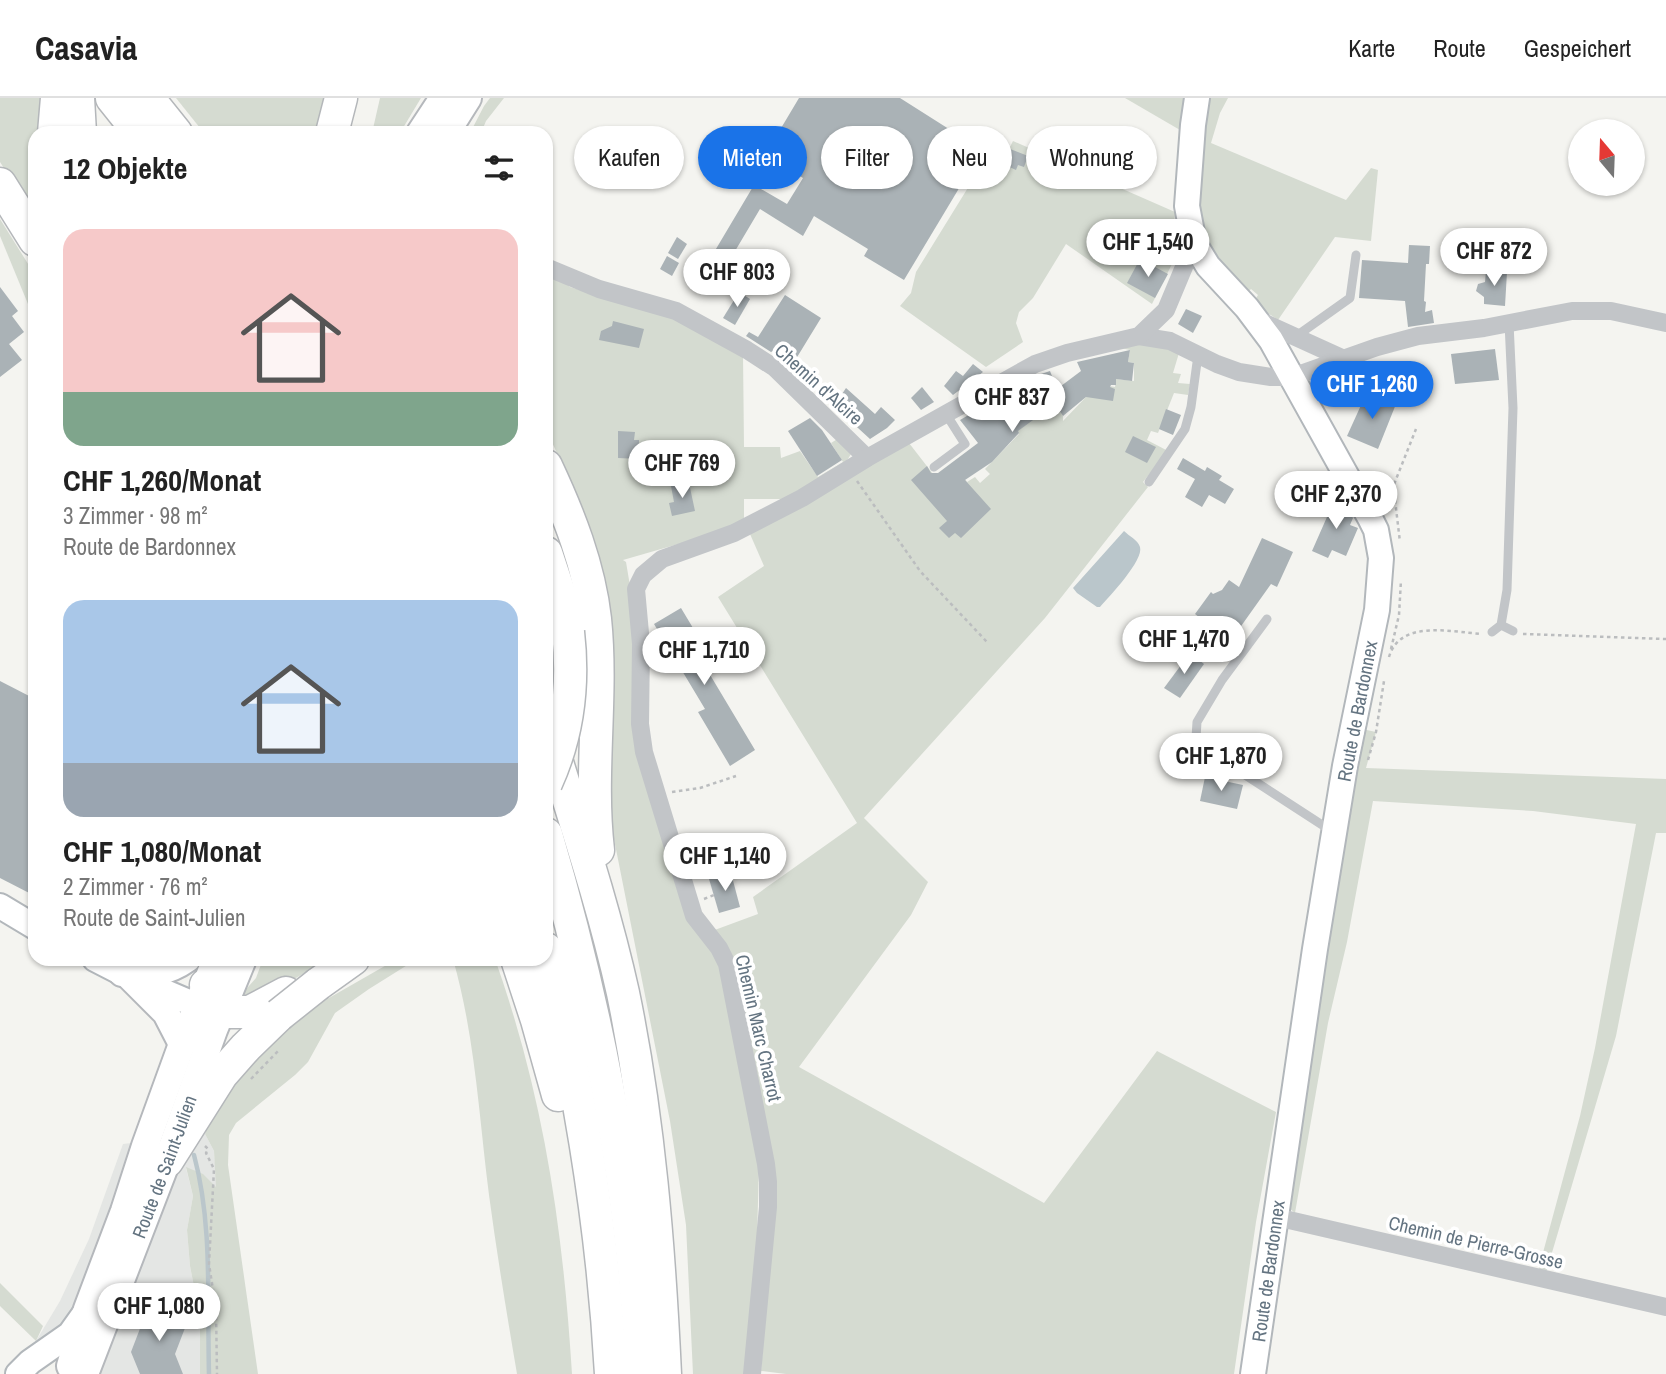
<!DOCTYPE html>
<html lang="de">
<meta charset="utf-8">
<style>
:root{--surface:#fff;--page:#f2f2f2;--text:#222;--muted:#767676;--line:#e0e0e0;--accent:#1a73e8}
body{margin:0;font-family:"Archivo Narrow",sans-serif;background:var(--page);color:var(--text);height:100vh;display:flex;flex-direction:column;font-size:26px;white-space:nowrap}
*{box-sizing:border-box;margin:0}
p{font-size:23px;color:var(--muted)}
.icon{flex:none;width:38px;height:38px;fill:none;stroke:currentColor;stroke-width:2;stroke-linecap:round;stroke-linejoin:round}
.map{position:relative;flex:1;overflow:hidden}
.details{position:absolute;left:28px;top:28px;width:525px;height:840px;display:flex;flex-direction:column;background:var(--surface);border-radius:21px;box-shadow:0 2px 5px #0004}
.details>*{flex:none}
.hud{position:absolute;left:574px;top:28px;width:665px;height:63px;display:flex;gap:14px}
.needle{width:46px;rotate:341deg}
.tools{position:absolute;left:1568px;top:21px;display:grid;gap:14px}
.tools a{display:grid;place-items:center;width:77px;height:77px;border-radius:50%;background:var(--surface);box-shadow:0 2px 5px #0004;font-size:35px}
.price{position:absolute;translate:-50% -60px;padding:0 16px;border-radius:24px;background:#fff;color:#222;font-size:23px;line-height:46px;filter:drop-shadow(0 2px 4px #0008)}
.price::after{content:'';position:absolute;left:50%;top:42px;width:21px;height:16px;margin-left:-10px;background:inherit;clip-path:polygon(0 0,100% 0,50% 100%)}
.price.current{background:var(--accent);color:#fff}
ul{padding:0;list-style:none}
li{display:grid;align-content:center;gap:14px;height:371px;padding:0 35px}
li span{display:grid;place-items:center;height:217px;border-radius:21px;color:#555}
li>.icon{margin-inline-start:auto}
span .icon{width:126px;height:126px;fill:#fffc;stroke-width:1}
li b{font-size:30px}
h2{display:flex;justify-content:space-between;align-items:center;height:84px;padding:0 35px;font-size:30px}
.chip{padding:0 24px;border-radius:32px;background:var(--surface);box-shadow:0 2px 5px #0004;font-size:24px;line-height:63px}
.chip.current{background:var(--accent);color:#fff}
header{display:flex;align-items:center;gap:42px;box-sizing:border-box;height:98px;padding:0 35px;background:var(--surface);border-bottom:2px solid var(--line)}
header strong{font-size:33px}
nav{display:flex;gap:38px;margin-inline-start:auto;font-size:24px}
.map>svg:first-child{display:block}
</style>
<header>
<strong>Casavia</strong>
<nav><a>Karte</a><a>Route</a><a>Gespeichert</a></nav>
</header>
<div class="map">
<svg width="1666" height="1276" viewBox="0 0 1666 1276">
<rect width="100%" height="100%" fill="#f4f4f0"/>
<polygon fill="#e4e6e4" points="205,1036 214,1053 217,1090 186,1070 193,1098 187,1132 190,1168 200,1219 200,1276 77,1276 80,1267 36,1243 60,1203 89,1141 123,1046"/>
<g fill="#d5dbd1">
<polygon points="0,0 45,0 42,35 35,35 35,118 0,64"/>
<polygon points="176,0 326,0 318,35 204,35"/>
<polygon points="380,0 421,0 400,35 372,35"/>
<polygon points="490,0 504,0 486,23 481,35 470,35 484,8"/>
<polygon points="1125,0 1187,0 1180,32"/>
<path d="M1205,0H1228L1220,15L1211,45L1346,102L1371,70L1378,72L1371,143L1335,139L1278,222L1253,205L1258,197L1251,191L1245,197C1228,180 1211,157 1201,135C1188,107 1202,32 1205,0Z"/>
<polygon points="998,41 1010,49 1013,43 1175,114 1172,166 1152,206 1066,146 1033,200 1019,214 1016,225 1023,244 986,269 900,208 911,195 916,174"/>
<polygon points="0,121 35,177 35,223 0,138"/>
<polygon points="546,176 561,181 570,189 679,222 743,256 744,349 780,349 781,360 800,353 818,379 843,364 831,345 839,340 851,356 843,369 781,405 780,401 744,401 744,423 720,434 623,462 626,464 633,506 634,621 727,892 759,1067 757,1140 745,1276 693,1276 686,1127 670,1023 608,711 574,393 546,331"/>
<polygon points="1141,246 1168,251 1179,255 1173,275 1181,276 1178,285 1190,286 1188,297 1174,295 1158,335 1151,333 1147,342 1168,353 1143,384 1148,389 1045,520 864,720 928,784 911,817 799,969 1044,1105 1157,953 1276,1014 1256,1124 1234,1276 786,1276 761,1273 774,1108 712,833 758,816 753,799 857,725 718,499 764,468 750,436 909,345 940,385 958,371 967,384 975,379 980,385 990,376 985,371 1019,336 1017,332 1055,306 1063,318 1063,323 1086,299 1085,284 1115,289 1116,281 1134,283 1134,265 1128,264 1130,252 1121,250"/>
<polygon points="546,505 554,543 558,583 548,585 546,579"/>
<polygon points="1362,631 1376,634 1366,670 1666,681 1666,735 1656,735 1616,938 1546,1175 1538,1173 1580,1018 1595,950 1636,726 1533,713 1373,703 1347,844 1328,925 1295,1115 1289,1110 1352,677"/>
<polygon points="263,861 328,861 262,900 242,904 241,897 256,880"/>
<polygon points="397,861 417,861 369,891 335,915 308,964 295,977 236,1025 229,1037 228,1067 258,1276 200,1276 200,1219 190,1168 187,1132 193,1098 186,1069 203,1076 216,1089 214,1053 205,1036 217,994 301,916"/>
<path d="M453,861H495C544,999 563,1131 572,1276H517C507,1217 497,1157 489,1097C479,1018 475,938 453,861Z"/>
<polygon points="0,1185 43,1228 36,1243 0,1208"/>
</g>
<path fill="#bac6cb" d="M1124,433C1129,438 1138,442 1140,449C1144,462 1109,499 1100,509H1097L1077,495L1073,490Z"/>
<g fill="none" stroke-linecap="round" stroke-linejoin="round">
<path stroke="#bac6cb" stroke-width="4.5" d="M194,1057C213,1127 207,1204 209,1276"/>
</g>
<g fill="#aab2b6">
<polygon points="799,0 900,0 982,52 904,182 864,158 868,151 814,118 803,138 760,111 725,170 710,161 754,87 787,106 803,80 765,57"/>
<polygon points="1010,51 1028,58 1024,69 1018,67 1016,72 1003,66"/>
<polygon points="677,139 687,146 678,161 668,155"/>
<polygon points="1409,147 1430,148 1429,166 1426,166 1424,203 1426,204 1425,214 1432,212 1434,225 1408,229 1405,203 1359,200 1362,162 1408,165"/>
<polygon points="667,158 679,165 672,178 660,171"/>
<polygon points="1140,161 1168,176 1155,200 1127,185"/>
<polygon points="1486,173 1507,174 1505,208 1484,206 1484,199 1476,193 1478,186 1485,184"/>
<polygon points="0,189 18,213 12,218 24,234 9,246 22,262 0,279"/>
<polygon points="739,194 750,201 735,227 723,220"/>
<polygon points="785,197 821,220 791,269 773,253 771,254 746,238 749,234 758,239"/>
<polygon points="1186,211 1202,218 1193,235 1178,226"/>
<polygon points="613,223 644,231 639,250 599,242 601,233 612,228"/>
<polygon points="1495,251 1499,282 1455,286 1451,256"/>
<polygon points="1130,252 1128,264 1134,265 1132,283 1116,281 1116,287 1111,287 1110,289 1115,291 1113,303 1086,299 1063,318 1055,306 1018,333 1019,335 992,364 965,382 991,411 961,440 955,435 949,440 939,430 947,423 911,382 927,368 931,375 938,375 978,345 960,322 1038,277 1050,273 1057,291 1081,273 1077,264"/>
<polygon points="973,266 983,274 953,297 944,288 956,273 963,278"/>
<polygon points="922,289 934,304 921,312 911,300"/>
<polygon points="846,290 875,316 881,309 895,322 887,330 870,341 834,308"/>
<polygon points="1367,294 1396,306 1378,351 1347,338"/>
<polygon points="1166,311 1181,317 1173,337 1159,331"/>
<polygon points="810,320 822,332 842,362 817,378 788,333"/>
<polygon points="618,333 635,334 634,342 639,342 639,361 618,360"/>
<polygon points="1133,338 1156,349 1147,365 1125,354"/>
<polygon points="1183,360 1205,373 1207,369 1222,378 1219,382 1234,391 1225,406 1209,397 1202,409 1185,399 1195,381 1177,371"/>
<polygon points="689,385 695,413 672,418 669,405 674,404 671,388"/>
<polygon points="1338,394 1353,420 1350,427 1358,430 1346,458 1332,452 1328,460 1312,453"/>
<polygon points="1262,440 1293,454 1277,489 1271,486 1239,531 1241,533 1233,545 1195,516 1211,494 1213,496 1222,492 1229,482 1239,489"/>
<polygon points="681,510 702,545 694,550 755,652 730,668 698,614 705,611 654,526"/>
<polygon points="1190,555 1204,566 1180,600 1164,590"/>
<polygon points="0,583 35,601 35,798 0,780"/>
<polygon points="1205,679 1243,687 1237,711 1200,703"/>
<polygon points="731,775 740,809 719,815 709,781"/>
<polygon points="163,1208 176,1212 185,1230 175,1256 183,1276 140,1276 131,1254 146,1215"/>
</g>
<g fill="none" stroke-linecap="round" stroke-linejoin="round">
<defs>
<g id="secondary">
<polyline points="1197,0 1193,27 1187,108 1194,145 1208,168 1247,210 1271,242 1370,420 1376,432 1381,460 1377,512 1345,668 1315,851 1253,1276"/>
<polyline points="0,808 35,829"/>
<polyline points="95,861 130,879 198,908"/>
<polyline points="18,1276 30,1264 70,1236 85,1215"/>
</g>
<g id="primary">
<polyline points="420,35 443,0"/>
<polyline points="446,35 468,0"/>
<path d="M122,875C147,877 166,876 187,861"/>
<polyline points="130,879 166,915 182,946"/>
<polyline points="70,1268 87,1211 124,1113 145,1048 182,946 216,861"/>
<path id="s1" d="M85,1276L167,1063L214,932L243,861"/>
</g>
<g id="highway">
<polyline points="78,0 80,35"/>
<polyline points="112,0 140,35"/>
<polyline points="148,0 176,35"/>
<polyline points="54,35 57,0"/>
<polyline points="332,35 341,0"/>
<polyline points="0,86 35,142"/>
<path d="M546,368C569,417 589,468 595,521C603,598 589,675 598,752"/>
<polyline points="546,455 561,500 568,534"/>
<path d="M546,629C573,717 603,805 623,895C649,1021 659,1148 665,1276"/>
<path d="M546,736C598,913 633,1092 642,1276"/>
<path d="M546,851C580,991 603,1132 611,1276"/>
<polyline points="517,861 537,922 558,997"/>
<polyline points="318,886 353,861"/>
<polyline points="206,887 213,906 222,914 250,914 286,895"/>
<polyline points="167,1063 222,976 246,949 279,917"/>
</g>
</defs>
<use href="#secondary" stroke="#b2b7bb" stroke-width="28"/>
<use href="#primary" stroke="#b5b8bc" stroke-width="30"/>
<use href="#highway" stroke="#b4b7ba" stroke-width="35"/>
<g stroke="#bbbdbf" stroke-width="2.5" stroke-dasharray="3.5 3.5" stroke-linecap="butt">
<polyline points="857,383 920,473 987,544"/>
<polyline points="1389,399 1395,402 1400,444"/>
<polyline points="1384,404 1389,399 1416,331"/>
<polyline points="1523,536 1666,541"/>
<polyline points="1391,551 1399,517 1401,482"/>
<path d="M1389,559C1400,521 1452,534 1482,536"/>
<polyline points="1368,662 1376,634 1384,583"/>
<polyline points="672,694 700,690 736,678"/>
<polyline points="704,801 714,797"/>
<polyline points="251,981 278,953"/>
<polyline points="205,1048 208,1051 206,1055 214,1071 209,1166 216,1211 217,1276"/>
</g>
<g stroke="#c2c5c8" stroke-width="9">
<polyline points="1295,239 1350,200 1356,157"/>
<polyline points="934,369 965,346 946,316"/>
<polyline points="1149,384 1185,331 1191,309 1198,257"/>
<polyline points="1267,521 1222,582 1197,624 1196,640 1199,647 1333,734"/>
<polyline points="1501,527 1513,533"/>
<polyline points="1492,534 1501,527 1507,492 1513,310 1509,225"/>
</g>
<g stroke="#c2c5c8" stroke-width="18">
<polyline points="546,169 599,191 676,213 747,252 775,270 867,360"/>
<polyline points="1258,222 1344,261"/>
<polyline points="1139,238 1170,243 1217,266 1239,274 1271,279 1292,279 1377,249 1418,238 1484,230 1572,213 1611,213 1666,225"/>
<polyline points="1276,1119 1666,1209"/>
<polyline points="752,1276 768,1109 768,1084 766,1066 727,866 719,850 694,818 644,654 640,626 641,546 636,491 643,477 662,461 734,435 802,400 867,360 1035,266 1067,255 1139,238 1166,212 1194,145"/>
</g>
<use href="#secondary" stroke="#fff" stroke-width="24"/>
<use href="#primary" stroke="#fff" stroke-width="26"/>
<use href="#highway" stroke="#fff" stroke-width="32"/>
<defs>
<g id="highway-bridge">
<path d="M546,685C568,637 574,586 568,534"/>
<polyline points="279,917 318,886"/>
</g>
</defs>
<use href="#highway-bridge" stroke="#b4b7ba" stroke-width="35" stroke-linecap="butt"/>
<use href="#highway-bridge" stroke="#fff" stroke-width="32"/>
</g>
<g text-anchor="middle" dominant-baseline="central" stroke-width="7" stroke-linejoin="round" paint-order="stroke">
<g font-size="19" fill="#647481" stroke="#fff">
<text transform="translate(819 286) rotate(42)">Chemin d'Alcire</text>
<text transform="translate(1357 613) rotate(-79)">Route de Bardonnex</text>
<text transform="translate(759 930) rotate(77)">Chemin Marc Charrot</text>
<text stroke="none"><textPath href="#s1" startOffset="222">Route de Saint-Julien</textPath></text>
<text transform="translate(1476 1144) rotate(13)">Chemin de Pierre-Grosse</text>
<text transform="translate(1268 1173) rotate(-82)">Route de Bardonnex</text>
</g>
</g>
</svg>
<div class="tools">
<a><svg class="needle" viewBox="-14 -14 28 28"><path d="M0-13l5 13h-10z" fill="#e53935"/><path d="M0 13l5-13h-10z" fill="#767676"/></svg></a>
</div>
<b class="price" style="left:1148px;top:181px">CHF 1,540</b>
<b class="price" style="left:1494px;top:190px">CHF 872</b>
<b class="price" style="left:737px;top:211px">CHF 803</b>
<b class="price current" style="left:1372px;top:323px">CHF 1,260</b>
<b class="price" style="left:1012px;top:336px">CHF 837</b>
<b class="price" style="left:682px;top:402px">CHF 769</b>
<b class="price" style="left:1336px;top:433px">CHF 2,370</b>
<b class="price" style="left:1184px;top:578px">CHF 1,470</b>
<b class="price" style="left:704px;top:589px">CHF 1,710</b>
<b class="price" style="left:1221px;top:695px">CHF 1,870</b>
<b class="price" style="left:725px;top:795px">CHF 1,140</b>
<b class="price" style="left:159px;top:1245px">CHF 1,080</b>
<div class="hud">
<a class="chip">Kaufen</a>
<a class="chip current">Mieten</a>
<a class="chip">Filter</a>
<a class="chip">Neu</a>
<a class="chip">Wohnung</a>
</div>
<section class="details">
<h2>12 Objekte<svg class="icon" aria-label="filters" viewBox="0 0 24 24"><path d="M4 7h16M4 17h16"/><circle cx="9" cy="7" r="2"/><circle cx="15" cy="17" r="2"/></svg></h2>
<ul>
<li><span style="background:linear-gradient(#f6c9c9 75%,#7fa58c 0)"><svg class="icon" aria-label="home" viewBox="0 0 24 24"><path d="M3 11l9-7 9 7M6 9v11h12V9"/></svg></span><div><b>CHF 1,260/Monat</b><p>3 Zimmer · 98 m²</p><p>Route de Bardonnex</p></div></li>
<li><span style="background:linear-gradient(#a9c7e8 75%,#9aa5b1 0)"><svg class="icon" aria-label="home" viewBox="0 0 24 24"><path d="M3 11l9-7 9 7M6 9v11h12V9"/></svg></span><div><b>CHF 1,080/Monat</b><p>2 Zimmer · 76 m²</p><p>Route de Saint-Julien</p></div></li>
</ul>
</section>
</div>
